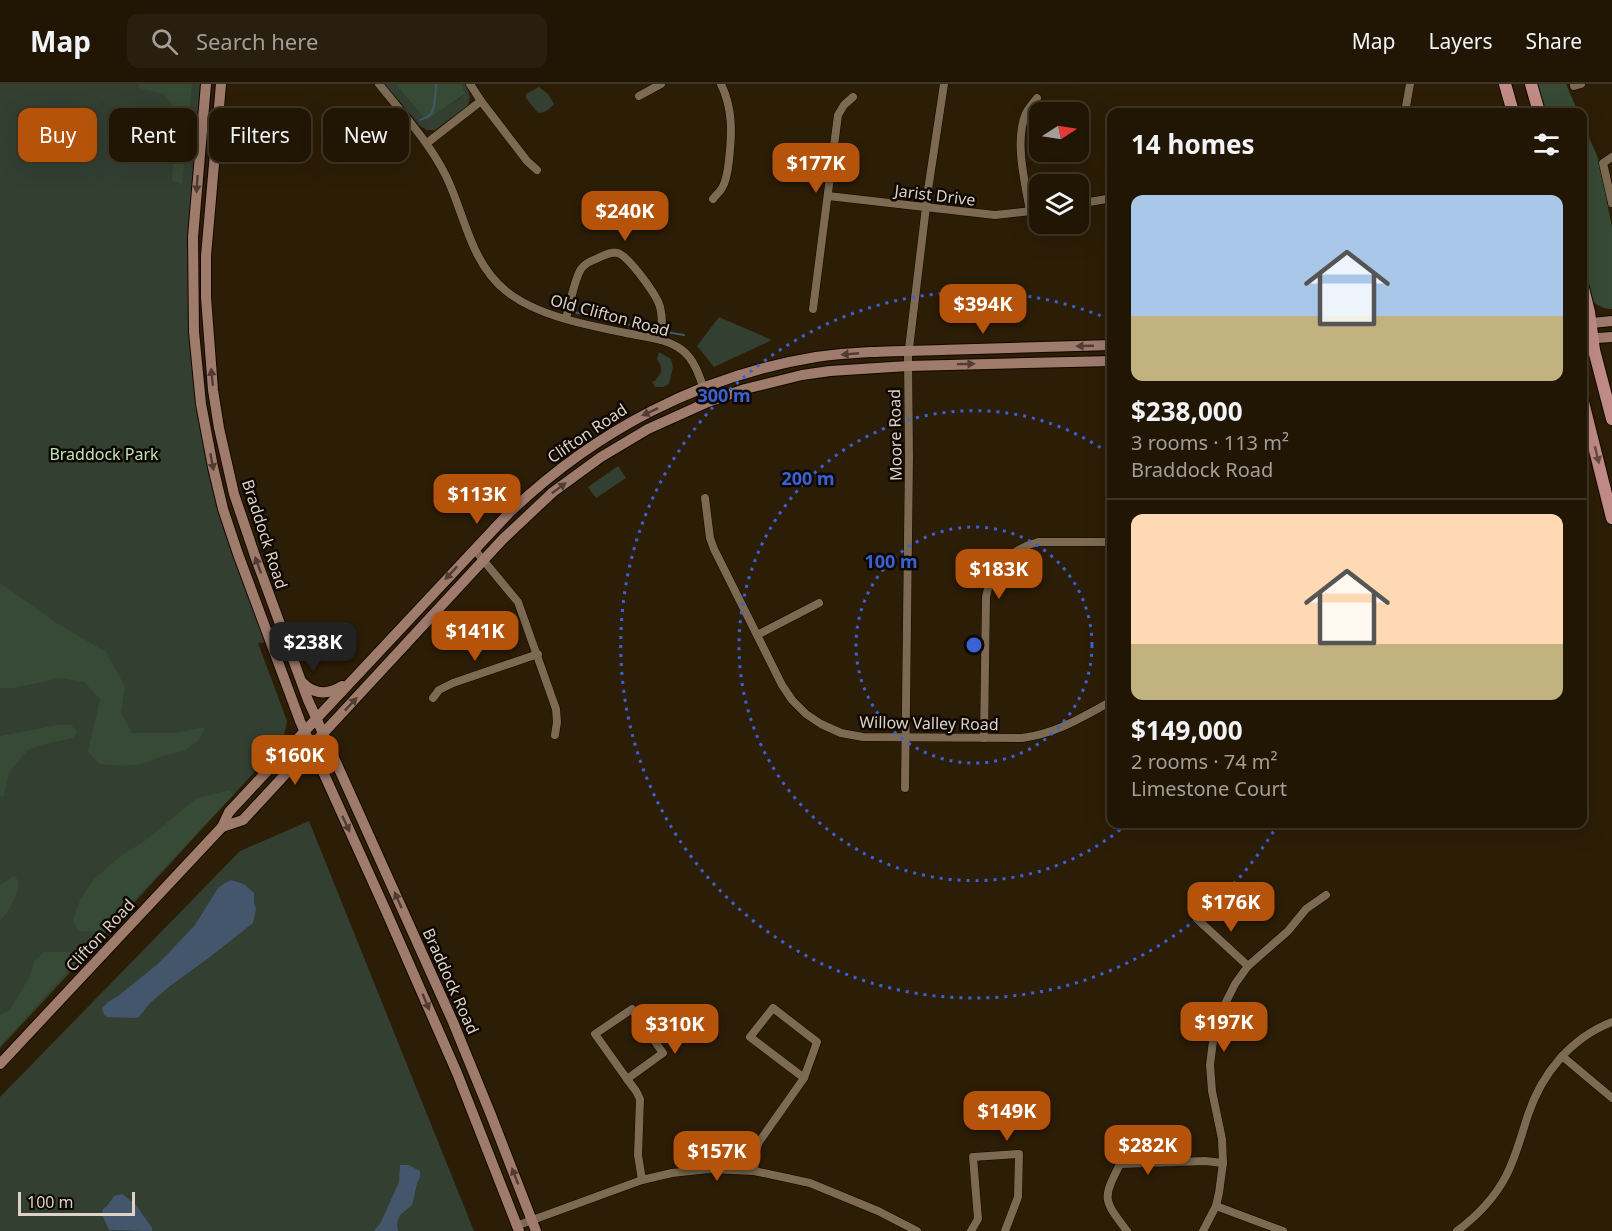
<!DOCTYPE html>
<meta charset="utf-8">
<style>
:root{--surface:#211604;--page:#291f0e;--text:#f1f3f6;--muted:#a29f9a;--line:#3e3526;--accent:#b45309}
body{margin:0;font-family:"Noto Sans",sans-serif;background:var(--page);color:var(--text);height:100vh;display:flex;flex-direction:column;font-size:22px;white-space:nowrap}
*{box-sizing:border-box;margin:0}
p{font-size:20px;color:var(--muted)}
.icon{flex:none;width:33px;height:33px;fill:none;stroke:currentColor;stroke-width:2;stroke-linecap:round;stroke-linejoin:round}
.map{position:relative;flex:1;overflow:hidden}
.drawer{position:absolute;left:1107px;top:24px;width:480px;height:720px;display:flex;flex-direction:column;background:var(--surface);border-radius:12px;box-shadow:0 6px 24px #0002,0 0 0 2px var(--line)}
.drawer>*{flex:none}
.guide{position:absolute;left:18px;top:24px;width:570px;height:54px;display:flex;gap:12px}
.needle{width:39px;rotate:78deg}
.buttons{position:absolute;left:1029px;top:18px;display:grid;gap:12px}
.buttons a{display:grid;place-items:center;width:60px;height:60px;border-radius:12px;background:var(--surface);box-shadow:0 6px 24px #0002,0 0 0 2px var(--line);font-size:30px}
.scale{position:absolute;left:18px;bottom:15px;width:117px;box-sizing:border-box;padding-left:6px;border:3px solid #dcd2c5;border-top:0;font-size:16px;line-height:21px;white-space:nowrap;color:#dcd2c5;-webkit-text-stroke:4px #0f0802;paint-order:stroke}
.price{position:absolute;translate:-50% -51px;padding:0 14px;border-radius:12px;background:var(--accent);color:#fff;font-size:20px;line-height:39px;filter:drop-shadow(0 2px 3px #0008)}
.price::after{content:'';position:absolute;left:50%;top:36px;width:18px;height:14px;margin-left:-9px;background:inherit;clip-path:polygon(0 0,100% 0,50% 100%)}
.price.active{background:#222;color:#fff}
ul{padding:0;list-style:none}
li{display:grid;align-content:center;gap:12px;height:318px;padding:0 24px}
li+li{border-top:2px solid var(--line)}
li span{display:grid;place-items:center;height:186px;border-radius:12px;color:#555}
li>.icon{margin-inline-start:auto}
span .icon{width:108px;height:108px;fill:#fffc;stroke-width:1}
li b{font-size:26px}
h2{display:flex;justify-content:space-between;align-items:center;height:72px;padding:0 24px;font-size:26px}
.tag{padding:0 21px;border-radius:12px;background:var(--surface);box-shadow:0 6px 24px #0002,0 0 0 2px var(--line);font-size:21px;line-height:54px}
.tag.active{background:var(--accent);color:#fff}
header{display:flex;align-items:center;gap:36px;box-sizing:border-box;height:84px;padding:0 30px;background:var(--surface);border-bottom:2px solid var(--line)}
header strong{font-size:28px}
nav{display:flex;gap:33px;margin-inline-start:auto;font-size:21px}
.search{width:420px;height:54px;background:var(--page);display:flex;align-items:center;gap:15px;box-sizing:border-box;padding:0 21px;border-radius:12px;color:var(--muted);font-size:22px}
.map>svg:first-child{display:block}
</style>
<header>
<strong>Map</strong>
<div class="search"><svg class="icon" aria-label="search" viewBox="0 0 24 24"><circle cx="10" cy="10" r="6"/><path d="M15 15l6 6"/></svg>Search here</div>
<nav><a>Map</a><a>Layers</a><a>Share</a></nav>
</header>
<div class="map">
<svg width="1612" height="1147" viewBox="0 0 1612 1147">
<rect width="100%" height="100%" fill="#2c1d06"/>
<g fill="#323f31">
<polygon points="0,0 206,0 193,197 213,383 271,558 258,559 287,637 284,652 258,680 258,684 112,843 98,855 90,867 0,964"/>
<path d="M385,0H395L426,37L464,11L462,0H465C469,8 472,14 467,22L435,46H427L420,42Z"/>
<path d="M539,3L548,10L554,20C550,25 545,29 538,29L526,14V10Z"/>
<polygon points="719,233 772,256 714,283 697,262"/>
<polygon points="659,268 671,275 673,283 669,300 663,303 655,303 652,298 655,297 661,288 661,282 657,275"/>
<polygon points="618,382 626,394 596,414 588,403"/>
<polygon points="309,737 474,1147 0,1147 0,1013 240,767"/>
</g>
<g fill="#374a35">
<polygon points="139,0 192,0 182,101 172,96 175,24 164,10 139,4"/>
<polygon points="395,0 462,0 465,10 426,37"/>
<polygon points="1527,0 1566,0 1578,28 1535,28"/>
<path d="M1582,38L1598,74L1612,143V225C1599,226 1590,215 1583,206Z"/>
<polygon points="0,500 2,500 55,538 106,568 125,602 121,629 132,649 175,649 205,643 199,656 184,667 163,672 142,680 121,682 99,680 88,668 100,615 84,598 61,594 14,604 0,604"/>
<polygon points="57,641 71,641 77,647 73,654 41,661 28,666 9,688 4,712 0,713 0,652"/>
<polygon points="230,706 233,711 104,848 78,847 73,836 80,816 95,794 121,772 146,756 197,714"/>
<path d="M14,792L18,796C20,811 9,826 0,837V801Z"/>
<polygon points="44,868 72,868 80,874 0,962 0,933 1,930 9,927 30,892 34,877"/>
</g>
<g fill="#43566b">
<polygon points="231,796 244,800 254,809 254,819 256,825 253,839 210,873 170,902 150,919 139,933 134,934 107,933 104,931 102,924 108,918 118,912 159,879 195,841 218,804 225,799"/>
<polygon points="400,1081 409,1081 420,1087 420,1093 417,1099 413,1118 411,1122 400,1131 398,1136 397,1141 398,1147 374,1147 381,1138 399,1098"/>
<polygon points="122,1110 136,1121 152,1144 152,1147 109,1146 102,1130 103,1125 107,1122 114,1112"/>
</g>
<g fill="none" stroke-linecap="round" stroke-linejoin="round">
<g stroke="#43566b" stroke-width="2">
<path d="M420,36C423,34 427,34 430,31C435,27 436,6 436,0"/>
<polyline points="398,51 409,63"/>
<polyline points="574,228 608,237 659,246"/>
<polyline points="666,248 684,251"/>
</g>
<defs>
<g id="minor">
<path d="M379,0C403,30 429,58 446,92C465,131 470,178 506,207C537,232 587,241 626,249C644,253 666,254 682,266C697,277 702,301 708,318"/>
<polyline points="470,0 481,17 527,77 537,86"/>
<polyline points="1574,2 1581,0"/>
<polyline points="639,12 661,0"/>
<polyline points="1405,28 1410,0"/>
<polyline points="427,59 481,17"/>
<polyline points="1612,73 1603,79 1612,119"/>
<polyline points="828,112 995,131 1040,126"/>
<path d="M713,115C716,111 720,108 722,104C727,96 728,85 729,76C732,49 733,25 721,0"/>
<polyline points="1078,120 1112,114"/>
<path d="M1030,127C1025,98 1014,57 1026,29C1029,24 1033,19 1037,14"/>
<polyline points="813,225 838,31 844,21 853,13"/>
<path d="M566,234C570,221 574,196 581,185C584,181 590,177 596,175C603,172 610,167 618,169C629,173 657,211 660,223C663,234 662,245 661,256"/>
<path d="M705,414L710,454L714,465L782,601L792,616L806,630L821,640L841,649L863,653L1022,654C1058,649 1080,634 1112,617"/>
<polyline points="474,465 518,518 556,625 557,638 555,651"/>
<polyline points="757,551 819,519"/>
<polyline points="433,614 439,606 453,599 538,570"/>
<path d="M984,654L986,513C991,484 1011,465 1038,458H1112"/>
<polyline points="905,704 909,373 908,273 928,106 944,0"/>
<polyline points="1197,835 1248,882"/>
<polygon points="773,924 817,958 804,994 750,953"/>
<polygon points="632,925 663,969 627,995 595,950"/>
<polyline points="1562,972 1612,1014"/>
<polyline points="627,995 636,1007 640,1015 638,1071 642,1096"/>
<polyline points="754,1087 756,1066 759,1058 804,994"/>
<polyline points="1216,1122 1283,1147"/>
<polyline points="516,1142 642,1096 672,1089 709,1085 754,1087 810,1099 878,1127 917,1147"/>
<polyline points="971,1147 978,1135 973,1073 1019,1070 1018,1113 1005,1147"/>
<path d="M1127,1147C1103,1115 1102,1116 1120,1080L1205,1077L1223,1079"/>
<polyline points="1203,1147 1216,1122 1219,1109 1223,1079 1222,1055 1212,1007 1210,981 1214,949 1221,928 1235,900 1248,882 1288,847 1306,825 1326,811"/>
<path d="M1457,1147C1477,1132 1494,1115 1506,1092C1516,1073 1521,1052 1528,1031C1542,989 1571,954 1612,938"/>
</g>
<g id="secondary">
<polyline points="206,0 193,153 194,248 201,320 213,383 223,425 238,470 300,637 386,827 457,989 519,1147"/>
<polyline points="221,0 206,172 206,213 213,306 219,344 234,410 255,472 308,616 453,938 491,1031 536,1147"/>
<polyline points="1582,240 1612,237"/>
<polyline points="1582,255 1612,253"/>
<path d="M303,599C315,611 328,611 342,602"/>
<polyline points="222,743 243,736 503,455 553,408 601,373 648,345 708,318 745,305 802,291 830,287 908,282 1112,277"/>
<path d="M0,980L222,743L229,728L509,429C595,347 699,292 816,273C858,267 901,267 943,266C999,264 1055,263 1112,261"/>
</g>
<g id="primary">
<polyline points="1505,0 1513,28"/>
<polyline points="1531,0 1539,28"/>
<polyline points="1582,200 1589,228 1594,266 1612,335"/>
<polyline points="1582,314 1612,434"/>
</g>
</defs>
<use href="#minor" stroke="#140600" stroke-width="9"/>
<use href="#secondary" stroke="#140600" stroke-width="12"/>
<use href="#primary" stroke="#140600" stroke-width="14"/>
<use href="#minor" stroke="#7c6a52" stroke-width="8"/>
<use href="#secondary" stroke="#9f7b6c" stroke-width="10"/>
<use href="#primary" stroke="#c28c86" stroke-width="12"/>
</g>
<defs><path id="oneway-solid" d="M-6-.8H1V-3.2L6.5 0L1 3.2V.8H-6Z" transform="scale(1.5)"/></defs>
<g fill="#503c32">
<use href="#oneway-solid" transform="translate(197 100) rotate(94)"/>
<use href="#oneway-solid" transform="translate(1085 262) rotate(178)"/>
<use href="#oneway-solid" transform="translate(850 270) rotate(175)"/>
<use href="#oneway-solid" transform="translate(966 280) rotate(-1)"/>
<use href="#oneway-solid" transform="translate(212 293) rotate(-96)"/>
<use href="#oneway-solid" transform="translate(650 328) rotate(155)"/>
<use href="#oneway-solid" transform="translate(212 378) rotate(79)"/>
<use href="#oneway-solid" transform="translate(559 404) rotate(-37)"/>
<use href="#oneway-solid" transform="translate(258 481) rotate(-110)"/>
<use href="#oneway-solid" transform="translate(451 489) rotate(133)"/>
<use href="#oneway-solid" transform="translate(351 620) rotate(-47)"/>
<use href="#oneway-solid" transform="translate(346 740) rotate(65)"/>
<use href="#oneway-solid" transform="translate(398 816) rotate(-114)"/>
<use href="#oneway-solid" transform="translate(426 918) rotate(67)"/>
<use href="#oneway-solid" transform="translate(515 1092) rotate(-111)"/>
</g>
<use fill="#684a44" href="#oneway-solid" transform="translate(1597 371) rotate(76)"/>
<g fill="none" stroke="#3a62d5" stroke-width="3" stroke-dasharray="3 6">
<circle cx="974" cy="561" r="118"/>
<path d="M1127 740A235 235 0 1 1 1110 370"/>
<path d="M1278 740A353 353 0 1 1 1109 235"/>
</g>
<g text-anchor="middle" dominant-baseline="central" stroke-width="5" stroke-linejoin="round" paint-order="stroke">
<g font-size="16" fill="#dcd2c5" stroke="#0f0802">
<text transform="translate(935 111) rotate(7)">Jarist Drive</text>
<text transform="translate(610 231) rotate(15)">Old Clifton Road</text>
<text transform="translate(587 349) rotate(-34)">Clifton Road</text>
<text transform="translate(895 351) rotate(-91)">Moore Road</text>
<text transform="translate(265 450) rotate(72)">Braddock Road</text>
<text transform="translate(929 639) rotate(1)">Willow Valley Road</text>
<text transform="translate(100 851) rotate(-47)">Clifton Road</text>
<text transform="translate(451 897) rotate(66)">Braddock Road</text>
</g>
<g font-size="16" fill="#bee5b9" stroke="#0f0802">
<text x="104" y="370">Braddock Park</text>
</g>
</g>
<circle cx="974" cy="561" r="9" fill="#3a62d5" stroke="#0f0802" stroke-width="3"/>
<g font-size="18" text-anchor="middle" font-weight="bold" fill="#3a62d5" stroke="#0f0802" stroke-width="5" stroke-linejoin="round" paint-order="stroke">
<text x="724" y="318">300 m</text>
<text x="808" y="401">200 m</text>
<text x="891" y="484">100 m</text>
</g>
</svg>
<div class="buttons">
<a><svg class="needle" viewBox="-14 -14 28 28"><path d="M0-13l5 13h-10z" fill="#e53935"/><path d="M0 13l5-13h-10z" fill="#a29f9a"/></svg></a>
<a><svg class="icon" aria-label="layers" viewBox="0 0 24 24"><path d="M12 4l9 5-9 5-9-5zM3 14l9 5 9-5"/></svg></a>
</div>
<div class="scale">100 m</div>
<b class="price" style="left:816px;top:110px">$177K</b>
<b class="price" style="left:625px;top:158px">$240K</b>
<b class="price" style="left:983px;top:251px">$394K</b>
<b class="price" style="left:477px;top:441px">$113K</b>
<b class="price" style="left:999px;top:516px">$183K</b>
<b class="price" style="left:475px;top:578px">$141K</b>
<b class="price active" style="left:313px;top:589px">$238K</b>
<b class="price" style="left:295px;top:702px">$160K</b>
<b class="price" style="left:1231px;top:849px">$176K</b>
<b class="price" style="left:1224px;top:969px">$197K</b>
<b class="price" style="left:675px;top:971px">$310K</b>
<b class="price" style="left:1007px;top:1058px">$149K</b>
<b class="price" style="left:1148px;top:1092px">$282K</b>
<b class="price" style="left:717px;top:1098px">$157K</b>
<div class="guide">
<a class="tag active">Buy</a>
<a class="tag">Rent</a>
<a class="tag">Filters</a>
<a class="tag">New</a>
</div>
<section class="drawer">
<h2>14 homes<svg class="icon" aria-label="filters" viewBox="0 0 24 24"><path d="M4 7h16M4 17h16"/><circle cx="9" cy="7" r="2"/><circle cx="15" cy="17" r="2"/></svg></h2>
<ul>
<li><span style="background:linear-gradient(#a9c7e8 65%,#c2b280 0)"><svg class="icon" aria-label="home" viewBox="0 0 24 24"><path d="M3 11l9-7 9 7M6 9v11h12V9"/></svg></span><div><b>$238,000</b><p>3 rooms · 113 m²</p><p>Braddock Road</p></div></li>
<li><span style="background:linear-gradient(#ffd9b3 70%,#c2b280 0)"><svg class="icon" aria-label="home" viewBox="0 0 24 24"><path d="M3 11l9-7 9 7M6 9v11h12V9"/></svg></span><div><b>$149,000</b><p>2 rooms · 74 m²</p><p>Limestone Court</p></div></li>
</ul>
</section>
</div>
